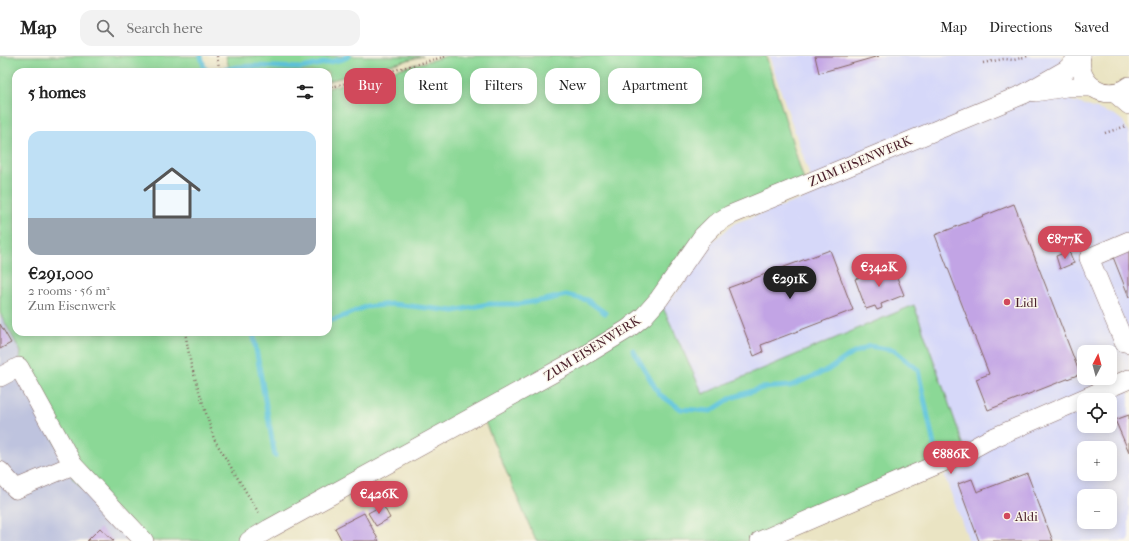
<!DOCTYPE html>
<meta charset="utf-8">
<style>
:root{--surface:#fff;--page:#f2f2f2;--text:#222;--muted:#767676;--line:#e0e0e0;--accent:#d1495b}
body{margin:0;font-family:"IM FELL French Canon",serif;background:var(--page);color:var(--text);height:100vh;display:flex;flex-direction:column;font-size:15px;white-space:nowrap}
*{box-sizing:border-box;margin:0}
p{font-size:13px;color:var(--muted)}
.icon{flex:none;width:22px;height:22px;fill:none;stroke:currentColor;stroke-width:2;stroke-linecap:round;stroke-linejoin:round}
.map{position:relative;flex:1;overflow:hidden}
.details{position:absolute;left:12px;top:12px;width:320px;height:268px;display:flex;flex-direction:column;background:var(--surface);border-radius:12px;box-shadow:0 2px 10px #0003}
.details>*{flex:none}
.hud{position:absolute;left:344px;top:12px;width:380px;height:36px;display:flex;gap:8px}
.needle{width:26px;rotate:6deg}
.controls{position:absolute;left:1077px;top:289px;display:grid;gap:8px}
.controls a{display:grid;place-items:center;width:40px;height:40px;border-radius:8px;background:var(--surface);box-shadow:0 2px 10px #0003;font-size:20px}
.price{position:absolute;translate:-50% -34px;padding:0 9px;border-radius:14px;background:var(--accent);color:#fff;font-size:13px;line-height:26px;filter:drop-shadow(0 1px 2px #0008)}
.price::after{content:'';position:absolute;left:50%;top:24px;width:12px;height:9px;margin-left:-6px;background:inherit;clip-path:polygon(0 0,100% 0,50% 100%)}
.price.selected{background:#222;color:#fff}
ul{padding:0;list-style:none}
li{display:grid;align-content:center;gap:8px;height:212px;padding:0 16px}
li span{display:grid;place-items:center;height:124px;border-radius:12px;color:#555}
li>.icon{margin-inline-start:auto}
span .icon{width:72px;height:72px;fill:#fffc;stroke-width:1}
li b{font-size:17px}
h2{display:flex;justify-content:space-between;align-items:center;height:48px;padding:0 16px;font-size:17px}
.pill{padding:0 14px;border-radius:12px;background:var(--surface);box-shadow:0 2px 10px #0003;font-size:14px;line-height:36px}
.pill.selected{background:var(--accent);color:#fff}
header{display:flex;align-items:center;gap:24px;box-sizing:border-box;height:56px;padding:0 20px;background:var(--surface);border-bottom:1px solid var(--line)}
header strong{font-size:19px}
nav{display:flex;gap:22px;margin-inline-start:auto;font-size:14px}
.search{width:280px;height:36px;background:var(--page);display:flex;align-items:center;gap:10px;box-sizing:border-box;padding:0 14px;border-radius:12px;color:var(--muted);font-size:15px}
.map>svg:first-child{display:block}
</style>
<header>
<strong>Map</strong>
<div class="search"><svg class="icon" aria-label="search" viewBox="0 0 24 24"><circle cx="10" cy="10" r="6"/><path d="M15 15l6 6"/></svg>Search here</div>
<nav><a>Map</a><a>Directions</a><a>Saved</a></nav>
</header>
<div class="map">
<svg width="1129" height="485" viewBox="0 0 1129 485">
<rect width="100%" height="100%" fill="#fbf7ec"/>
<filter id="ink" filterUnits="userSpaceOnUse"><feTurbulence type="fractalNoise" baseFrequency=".025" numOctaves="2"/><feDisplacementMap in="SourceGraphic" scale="8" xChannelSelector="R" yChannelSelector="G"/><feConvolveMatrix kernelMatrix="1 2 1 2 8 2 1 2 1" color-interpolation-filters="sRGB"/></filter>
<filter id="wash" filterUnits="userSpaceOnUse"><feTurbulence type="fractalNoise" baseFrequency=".012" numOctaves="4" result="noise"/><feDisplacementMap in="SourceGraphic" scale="16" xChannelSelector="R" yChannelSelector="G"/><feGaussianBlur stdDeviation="0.9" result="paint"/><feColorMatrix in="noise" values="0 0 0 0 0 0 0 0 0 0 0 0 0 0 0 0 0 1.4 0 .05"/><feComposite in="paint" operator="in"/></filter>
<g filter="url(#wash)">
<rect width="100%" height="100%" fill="#eae4c3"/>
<path fill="#d6d8f9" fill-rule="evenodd" d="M769,0H1062L1072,45L1115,59L1123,65L1129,78V485H969L944,419L967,411L966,396L914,249L703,338L642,274L683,229L708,189L735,167L816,138ZM1084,296H1110V322H1084ZM1084,344H1110V370H1084ZM1084,392H1110V418H1084ZM1084,440H1110V466H1084Z"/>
<polygon fill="#bec3de" points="0,257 21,296 19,311 139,485 0,485"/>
<g fill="#8bd896" stroke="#6a7c60">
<polygon points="0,0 201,0 205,16 16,16 16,276 328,276 328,32 447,0 766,0 805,128 730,159 659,243 703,338 914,249 966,396 760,485 536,485 481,357 249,485 139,485 73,423 19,311 21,296 0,257"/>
<polygon points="226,0 423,0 328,25 328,16 230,16"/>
</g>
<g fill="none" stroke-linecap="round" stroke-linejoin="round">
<g stroke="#5fc5dc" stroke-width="5">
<polyline points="201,0 204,11 207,15 211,16"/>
<polyline points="212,16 238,11 253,10 302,12 343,3 349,0"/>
<polyline points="328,265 339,262 365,251 392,248 454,255 488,248 519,248 545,244 566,239 587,244 605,257"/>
<polyline points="253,276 275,400"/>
<polyline points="633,294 659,338 681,353 711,355 731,342 762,332 790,330 828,314 848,300 869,290 894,294 918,314 934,389"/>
</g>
</g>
<g id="blocks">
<g fill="#c2a4e5">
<polygon points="815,0 879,0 819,17"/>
<polygon points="1014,148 1080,318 988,354 976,323 989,318 935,179"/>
<polygon points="830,194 853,254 761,289 763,296 754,300 728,232"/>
<polygon points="1129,194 1129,241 1113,201"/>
<polygon points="1069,195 1074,207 1060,213 1056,200"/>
<polygon points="892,209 904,239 881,248 882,252 877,254 875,250 866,253 855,223"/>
<polygon points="0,268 11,287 0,293"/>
<polygon points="1129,359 1129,396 1115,364"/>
<polygon points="1027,417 1053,485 979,485 958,428 972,423 977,436"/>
<polygon points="383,449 390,462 376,470 368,457"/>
<polygon points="364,457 379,485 342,485 335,472"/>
<polygon points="100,472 114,485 87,485"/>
</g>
</g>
</g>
<g filter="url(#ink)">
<use href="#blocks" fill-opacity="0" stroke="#826460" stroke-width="1"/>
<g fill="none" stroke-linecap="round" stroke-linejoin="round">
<defs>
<g id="minor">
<path d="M1081,0C1076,28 1106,48 1129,30"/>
<polyline points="1035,36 1066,31 1093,31"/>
<polyline points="1115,37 1129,49"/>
<polyline points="1129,185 1089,202 1124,286 1129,287"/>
<polyline points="0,321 19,311 73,409 144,485"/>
<polyline points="0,415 16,433 73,409"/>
<polyline points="249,485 269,473 582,301 628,273 644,260 659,243 703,180 715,168 730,159 779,139 1024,38 1066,14 1081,0"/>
<polyline points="760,485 966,396 988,384 1129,323"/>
</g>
</defs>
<use href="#minor" stroke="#826460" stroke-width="20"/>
<g stroke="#826460" stroke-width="2.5" stroke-dasharray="1 3" stroke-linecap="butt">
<polyline points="217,0 220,16"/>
<polyline points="983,7 1004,3 1014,4 1028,0"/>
<polyline points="328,32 447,0"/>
<polyline points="1105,77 1126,70"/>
<polyline points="185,276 191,309 214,383 260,459"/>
</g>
<use href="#minor" stroke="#fff" stroke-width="19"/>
</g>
</g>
<g fill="#d1495b" stroke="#fbf7ec" stroke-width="1.5">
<circle cx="1007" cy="246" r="4"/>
<circle cx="1007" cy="460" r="4"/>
</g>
<g text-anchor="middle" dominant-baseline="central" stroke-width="3" stroke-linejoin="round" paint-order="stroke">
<g font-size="13" fill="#4a1f2b" stroke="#fbf7ec">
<text transform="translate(860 105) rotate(-23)">ZUM EISENWERK</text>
<text transform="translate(592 292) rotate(-32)">ZUM EISENWERK</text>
</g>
<g font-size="13" fill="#4a1f2b" stroke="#fbf7ec" text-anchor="start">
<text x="1015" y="246">Lidl</text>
<text x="1015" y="460">Aldi</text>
</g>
</g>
</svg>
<div class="controls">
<a><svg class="needle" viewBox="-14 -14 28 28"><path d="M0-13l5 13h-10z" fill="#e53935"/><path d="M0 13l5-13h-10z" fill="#767676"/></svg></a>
<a><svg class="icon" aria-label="locate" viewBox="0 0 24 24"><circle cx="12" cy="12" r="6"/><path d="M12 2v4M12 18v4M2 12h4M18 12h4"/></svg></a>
<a>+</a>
<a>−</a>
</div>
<b class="price" style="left:1065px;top:204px">€877K</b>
<b class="price" style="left:879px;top:232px">€342K</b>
<b class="price selected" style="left:790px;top:244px">€291K</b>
<b class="price" style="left:951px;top:419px">€886K</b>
<b class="price" style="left:379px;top:459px">€426K</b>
<div class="hud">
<a class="pill selected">Buy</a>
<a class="pill">Rent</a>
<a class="pill">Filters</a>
<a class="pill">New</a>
<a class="pill">Apartment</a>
</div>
<section class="details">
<h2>5 homes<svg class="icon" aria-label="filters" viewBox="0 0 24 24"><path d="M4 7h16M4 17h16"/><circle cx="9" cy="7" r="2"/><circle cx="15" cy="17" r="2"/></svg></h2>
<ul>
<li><span style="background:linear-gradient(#bfe0f5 70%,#9aa5b1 0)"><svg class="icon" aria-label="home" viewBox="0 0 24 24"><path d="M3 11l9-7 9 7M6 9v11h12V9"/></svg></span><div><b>€291,000</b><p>2 rooms · 56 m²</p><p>Zum Eisenwerk</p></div></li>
</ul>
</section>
</div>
